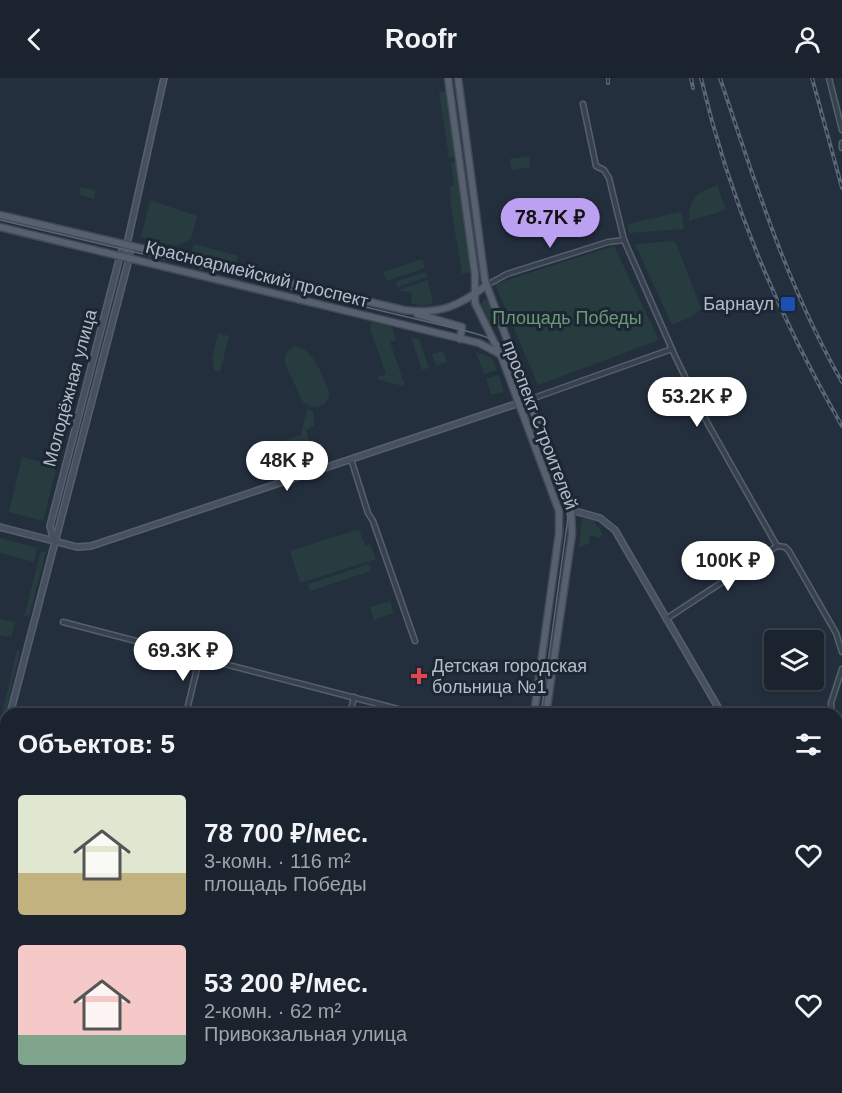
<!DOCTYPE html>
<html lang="ru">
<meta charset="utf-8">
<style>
:root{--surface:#1b232e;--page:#242b36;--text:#f1f3f6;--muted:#a0a4aa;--line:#39404a;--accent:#bca0f2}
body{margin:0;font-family:Arial,sans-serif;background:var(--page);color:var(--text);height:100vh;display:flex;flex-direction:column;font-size:22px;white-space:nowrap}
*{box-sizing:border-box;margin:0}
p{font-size:20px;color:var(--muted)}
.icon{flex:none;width:33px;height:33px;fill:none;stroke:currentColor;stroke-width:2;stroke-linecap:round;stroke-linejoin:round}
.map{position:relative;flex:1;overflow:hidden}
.side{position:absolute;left:0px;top:630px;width:843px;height:386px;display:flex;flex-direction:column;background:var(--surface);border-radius:18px 18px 0 0;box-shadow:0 3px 9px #0003,0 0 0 2px var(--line)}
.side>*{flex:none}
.tools{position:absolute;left:764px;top:552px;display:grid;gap:12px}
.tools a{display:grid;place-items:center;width:60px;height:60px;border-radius:6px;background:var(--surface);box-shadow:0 3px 9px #0003,0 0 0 2px var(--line);font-size:30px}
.price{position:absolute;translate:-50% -51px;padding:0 14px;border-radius:21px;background:#fff;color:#222;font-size:20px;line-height:39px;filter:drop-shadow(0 2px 3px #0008)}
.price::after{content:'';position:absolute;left:50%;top:36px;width:18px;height:14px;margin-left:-9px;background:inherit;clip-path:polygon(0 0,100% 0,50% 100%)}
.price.on{background:var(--accent);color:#111}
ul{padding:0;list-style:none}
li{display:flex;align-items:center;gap:18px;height:150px;padding:0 18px}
li span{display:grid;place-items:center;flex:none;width:168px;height:120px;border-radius:6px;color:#555}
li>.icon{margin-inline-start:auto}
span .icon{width:72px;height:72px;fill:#fffc;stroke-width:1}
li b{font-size:26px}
h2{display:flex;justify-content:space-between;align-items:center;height:72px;padding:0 18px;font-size:26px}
header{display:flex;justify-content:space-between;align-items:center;height:78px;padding:0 18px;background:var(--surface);font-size:27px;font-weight:600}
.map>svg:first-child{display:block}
</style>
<header><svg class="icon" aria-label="back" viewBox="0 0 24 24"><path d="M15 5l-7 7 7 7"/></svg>Roofr<svg class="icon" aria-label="person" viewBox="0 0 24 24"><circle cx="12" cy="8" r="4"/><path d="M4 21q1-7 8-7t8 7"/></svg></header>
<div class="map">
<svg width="842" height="1015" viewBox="0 0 842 1015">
<rect width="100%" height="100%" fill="#242f3e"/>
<g fill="#263c3f">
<polygon points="445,13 456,78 449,80 439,14"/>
<polygon points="529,78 530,89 512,92 510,81"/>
<polygon points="456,84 471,194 462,196 451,130 450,109 454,106 451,85"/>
<path d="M717,107L726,132L689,143C689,119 696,115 717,107Z"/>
<polygon points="80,109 96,112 94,121 79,117"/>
<polygon points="150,122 197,138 191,161 175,168 141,159"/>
<polygon points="681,134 684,151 629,155 627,146"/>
<polygon points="675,163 701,230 693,238 672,247 635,166"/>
<polygon points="194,166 238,178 236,187 191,176"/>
<polygon points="614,168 659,262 538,307 495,206"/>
<polygon points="422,181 425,190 387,203 383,194"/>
<polygon points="119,191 124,193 57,442 53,441"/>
<polygon points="425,194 427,199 397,209 396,204"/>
<polygon points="428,202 433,226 421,228 411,225 412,215 398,212"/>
<polygon points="484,221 488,223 497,246 495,250 491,248 481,226"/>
<polygon points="371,244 392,249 396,262 390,264 404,305 403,308 379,302 378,299 386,296 370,251"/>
<polygon points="218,255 229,258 220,294 214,292 212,281"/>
<polygon points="411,260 419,261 429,290 422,292"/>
<path d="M295,268C314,270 322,298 329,313V318L324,327L312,329L303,324L285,286C284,277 287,271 295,268Z"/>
<polygon points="443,273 447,284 436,288 432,276"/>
<polygon points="476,274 491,279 497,292 484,296"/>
<polygon points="499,297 504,314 491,316 486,301"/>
<polygon points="307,331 313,333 315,348 306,352 309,364 311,364 314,373 324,370 329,383 293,395 281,363 301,357"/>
<polygon points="22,379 57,388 43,443 9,434"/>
<polygon points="582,440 593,442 603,456 599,460 590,457 589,465 579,470"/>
<polygon points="359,451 365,468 370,466 376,481 300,505 290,473"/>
<polygon points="0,460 37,470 34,484 0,475"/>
<polygon points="41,473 46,474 29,539 24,538"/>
<polygon points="369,486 371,493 310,513 308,506"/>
<polygon points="390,523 394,535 374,542 370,529"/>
<polygon points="0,541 15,544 11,559 0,557"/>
<polygon points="17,572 20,573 2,651 0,644"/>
</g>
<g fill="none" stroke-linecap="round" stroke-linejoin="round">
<defs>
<g id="street">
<polyline points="829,0 842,52"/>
<polyline points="583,26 596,88 604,92 609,100 624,162 675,278 708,346 777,468"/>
<polyline points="842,65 842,70"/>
<polyline points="487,207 507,196 608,164 624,162"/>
<polyline points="531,321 672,271"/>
<polyline points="351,381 368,435 373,443 415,563"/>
<polyline points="777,468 785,469 789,473 836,555 842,574"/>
<polyline points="666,541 777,468"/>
<polyline points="63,544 417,636"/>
<polyline points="186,636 200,578"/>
<polyline points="350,636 354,619"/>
<polyline points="832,636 831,625 842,591"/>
<polyline points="837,647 842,657"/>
<polyline points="837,814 842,815"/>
<polyline points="365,1010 369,1015"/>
<polyline points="523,1010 528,1015"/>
<polyline points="824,1010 829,1015"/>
<polyline points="88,1015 90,1010"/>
<polyline points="274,1015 281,1010"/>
</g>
<g id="secondary">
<polyline points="571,432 600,440 615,452 722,636"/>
<polyline points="0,449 77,469 91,468 531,321"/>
<polyline points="54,463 50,448 120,178 123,170 127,166 164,0"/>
<polyline points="10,636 129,181 130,172 127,166"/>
<polyline points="0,673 6,650"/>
<polyline points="663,1010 667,1015"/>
<polyline points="680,1010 684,1015"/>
<polyline points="703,1015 710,1010"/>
</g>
<g id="primary">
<polyline points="448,0 475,196 475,225 502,280 559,433 559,455 534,636"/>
<polyline points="458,0 485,203 571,432 572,456 546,636"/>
<path d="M0,137L404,232C439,237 459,228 487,207"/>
<polyline points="0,149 479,265 498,275"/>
<polyline points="417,236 462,249 460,261"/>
<polyline points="0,682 6,683"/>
<polyline points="0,701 6,703"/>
<polyline points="837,895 842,897"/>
<polyline points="837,914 842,915"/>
</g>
</defs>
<use href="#street" stroke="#565f6c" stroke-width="7"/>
<use href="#secondary" stroke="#565f6c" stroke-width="8"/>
<use href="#primary" stroke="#414a57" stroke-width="9"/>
<use href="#street" stroke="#38414e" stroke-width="4"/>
<use href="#secondary" stroke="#465061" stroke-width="5"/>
<use href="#primary" stroke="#56606e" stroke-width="6"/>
<g stroke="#5a6575" stroke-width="1.5">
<path d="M0,142L462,252C481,257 498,260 509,277L564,422L568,439L541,636"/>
<polyline points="837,906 842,907"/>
</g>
<defs>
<g id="rail">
<polyline points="691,0 693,10"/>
<path d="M701,0C730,124 779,239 842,348"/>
<path d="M720,0C755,104 787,208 842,304"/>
<polyline points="812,0 842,110"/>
<polyline points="608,5 608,0"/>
</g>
</defs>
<use href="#rail" stroke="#5a6575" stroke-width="4"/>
<use href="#rail" stroke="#1d2633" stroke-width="1.5" stroke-dasharray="4.5" stroke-linecap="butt"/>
</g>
<rect fill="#1a4fb4" stroke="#1d2633" stroke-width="2" x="780" y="218" width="16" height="16" rx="3"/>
<path fill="#e0444e" stroke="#1d2633" stroke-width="2" d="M416 589h6v6h6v6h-6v6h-6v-6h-6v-6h6z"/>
<g text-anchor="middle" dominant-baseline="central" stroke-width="6" stroke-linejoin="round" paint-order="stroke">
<g font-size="18" fill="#b4bcc9" stroke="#1d2633">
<text transform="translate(257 196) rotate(14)">Красноармейский проспект</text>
<text transform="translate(70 310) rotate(-75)">Молодёжная улица</text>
<text transform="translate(540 347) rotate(69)">проспект Строителей</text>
</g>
<g font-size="18" fill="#b4bcc9" stroke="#1d2633" text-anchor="end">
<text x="774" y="226">Барнаул</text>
<text x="432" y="588" text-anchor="start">Детская городская<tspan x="432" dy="21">больница №1</tspan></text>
</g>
<g font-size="18" fill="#6b9a76" stroke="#1d2633">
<text x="567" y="240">Площадь Победы</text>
</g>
</g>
</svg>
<div class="tools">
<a><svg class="icon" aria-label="layers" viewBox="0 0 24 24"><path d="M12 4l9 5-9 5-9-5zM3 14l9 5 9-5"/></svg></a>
</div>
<b class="price on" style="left:550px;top:171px">78.7K ₽</b>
<b class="price" style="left:697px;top:350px">53.2K ₽</b>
<b class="price" style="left:287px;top:414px">48K ₽</b>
<b class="price" style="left:728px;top:514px">100K ₽</b>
<b class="price" style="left:183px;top:604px">69.3K ₽</b>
<section class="side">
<h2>Объектов: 5<svg class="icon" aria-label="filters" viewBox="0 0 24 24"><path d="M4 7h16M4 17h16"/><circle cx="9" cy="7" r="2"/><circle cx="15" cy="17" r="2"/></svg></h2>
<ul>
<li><span style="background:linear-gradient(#dfe7d0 65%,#c2b280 0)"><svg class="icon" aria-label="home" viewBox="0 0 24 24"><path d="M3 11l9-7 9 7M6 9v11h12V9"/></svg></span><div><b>78 700 ₽/мес.</b><p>3-комн. · 116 m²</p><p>площадь Победы</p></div><svg class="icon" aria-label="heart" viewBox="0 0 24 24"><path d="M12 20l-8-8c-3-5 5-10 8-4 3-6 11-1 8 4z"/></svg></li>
<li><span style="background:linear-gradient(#f6c9c9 75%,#7fa58c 0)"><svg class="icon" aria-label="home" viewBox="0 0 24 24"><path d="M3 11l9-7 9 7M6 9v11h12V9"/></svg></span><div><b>53 200 ₽/мес.</b><p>2-комн. · 62 m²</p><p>Привокзальная улица</p></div><svg class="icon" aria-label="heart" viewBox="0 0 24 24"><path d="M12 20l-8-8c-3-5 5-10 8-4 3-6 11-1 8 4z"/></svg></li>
</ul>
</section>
</div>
